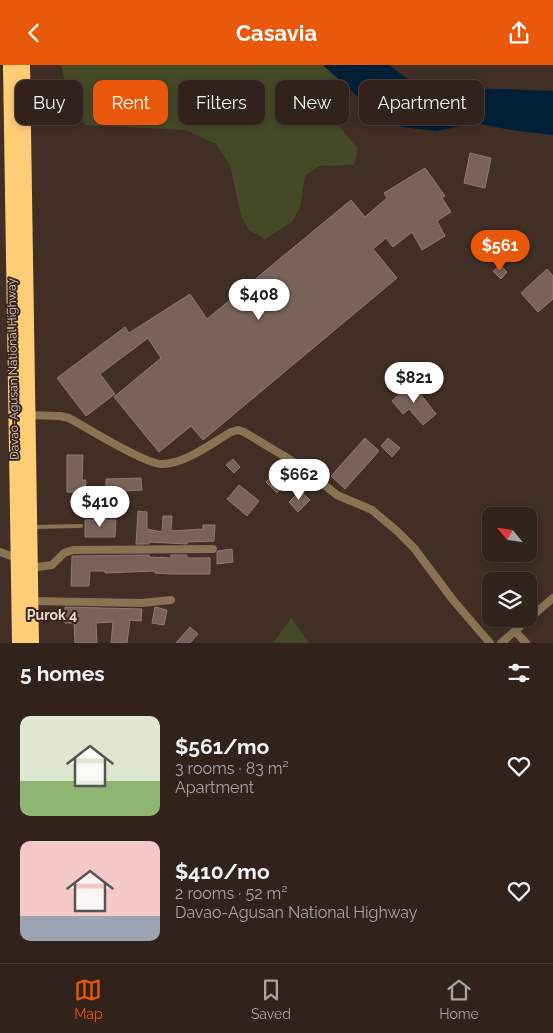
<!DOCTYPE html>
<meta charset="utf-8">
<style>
:root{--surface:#31221c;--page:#3d2f29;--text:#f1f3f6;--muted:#a8a4a3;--line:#4c3f3b;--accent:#ea580c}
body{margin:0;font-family:Raleway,sans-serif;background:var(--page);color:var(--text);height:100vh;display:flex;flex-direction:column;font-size:19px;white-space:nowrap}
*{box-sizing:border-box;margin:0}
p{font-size:16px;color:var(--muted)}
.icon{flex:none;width:28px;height:28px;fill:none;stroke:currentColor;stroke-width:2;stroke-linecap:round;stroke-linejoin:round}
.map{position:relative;height:578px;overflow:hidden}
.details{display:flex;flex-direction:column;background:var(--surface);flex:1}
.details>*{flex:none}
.guide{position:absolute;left:15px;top:15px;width:524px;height:45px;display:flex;gap:10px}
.needle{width:32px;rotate:299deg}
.tools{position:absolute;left:482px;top:442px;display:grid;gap:10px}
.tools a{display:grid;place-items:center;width:55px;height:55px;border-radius:10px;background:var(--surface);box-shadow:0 2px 8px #0003,0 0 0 1px var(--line);font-size:25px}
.price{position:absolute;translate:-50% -42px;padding:0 11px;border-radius:18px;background:#fff;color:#222;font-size:16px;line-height:32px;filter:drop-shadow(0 1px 2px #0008)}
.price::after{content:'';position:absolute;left:50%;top:30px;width:15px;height:11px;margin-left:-8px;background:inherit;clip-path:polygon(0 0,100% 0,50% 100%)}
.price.active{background:var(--accent);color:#fff}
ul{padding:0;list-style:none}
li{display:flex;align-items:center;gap:15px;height:125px;padding:0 20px}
li span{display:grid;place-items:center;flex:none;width:140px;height:100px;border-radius:10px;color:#555}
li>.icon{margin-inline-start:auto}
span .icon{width:60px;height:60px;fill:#fffc;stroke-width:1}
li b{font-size:21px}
h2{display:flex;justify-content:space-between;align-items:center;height:60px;padding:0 20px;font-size:21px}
.pill{padding:0 18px;border-radius:10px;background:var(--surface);box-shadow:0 2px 8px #0003,0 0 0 1px var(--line);font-size:18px;line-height:45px}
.pill.active{background:var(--accent);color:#fff}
header{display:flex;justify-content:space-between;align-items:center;height:65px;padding:0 20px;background:var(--accent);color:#fff;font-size:22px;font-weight:700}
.tab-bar{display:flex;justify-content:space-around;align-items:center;height:70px;border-top:1px solid var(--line);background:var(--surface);font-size:14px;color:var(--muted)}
.tab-bar a{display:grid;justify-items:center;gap:2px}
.tab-bar .active{color:var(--accent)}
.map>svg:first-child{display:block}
</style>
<header><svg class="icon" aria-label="back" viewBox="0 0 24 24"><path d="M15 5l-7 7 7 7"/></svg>Casavia<svg class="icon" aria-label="share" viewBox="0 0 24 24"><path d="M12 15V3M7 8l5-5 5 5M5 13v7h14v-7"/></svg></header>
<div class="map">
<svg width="553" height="578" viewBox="0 0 553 578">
<rect width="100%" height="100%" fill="#412e25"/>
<g fill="#444926">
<polygon points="61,0 323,0 342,18 331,30 328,47 358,84 354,100 320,101 305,111 300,143 291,158 265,174 249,165 241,151 230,100 216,79 185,65 86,60 69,32"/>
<polygon points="291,553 309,578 273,578"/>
</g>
<polygon fill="#002037" points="323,0 389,0 417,21 553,26 553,70 511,65 475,58 437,66 401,62 370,43"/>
<g fill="#786259" stroke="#917a71">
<polygon points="470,88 491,93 485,123 464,118"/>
<polygon points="425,103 445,131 442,133 451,147 437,156 445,171 422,185 412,167 393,182 386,173 373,184 397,213 203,375 191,361 159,387 114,332 161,293 148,273 100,309 115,329 86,351 57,313 125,262 129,268 190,229 207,254 351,135 365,152 387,133 384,128"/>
<polygon points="500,200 507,207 501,214 493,206"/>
<polygon points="547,204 553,211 553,234 538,247 521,228"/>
<polygon points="412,318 436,349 423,360 409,344 403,349 392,336"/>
<polygon points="365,373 379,386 345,424 331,411"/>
<polygon points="388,373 400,383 392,392 381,381"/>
<polygon points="67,390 83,390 82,415 86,415 85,428 67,427"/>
<polygon points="233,394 240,402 234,408 226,400"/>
<polygon points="276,408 286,418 277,428 266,417"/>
<polygon points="141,413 142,425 123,426 123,424 106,423 106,414"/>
<polygon points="239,420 259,436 247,451 227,434"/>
<polygon points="300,426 310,435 298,447 289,437"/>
<polygon points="138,446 147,447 147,464 162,467 163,451 172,451 171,466 203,464 203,460 215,460 214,476 187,477 187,479 149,477 149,479 136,479"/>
<polygon points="85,455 116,455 115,472 85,472"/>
<polygon points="232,484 233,497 217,499 217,488 218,486"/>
<polygon points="149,490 149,492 171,493 171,490 187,490 187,493 210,493 210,509 171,509 155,508 155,506 105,508 105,506 90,506 89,521 71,521 72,491"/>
<polygon points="65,542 142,544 141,556 130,555 127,578 111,578 113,557 96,558 97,578 75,578 74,558 65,558"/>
<polygon points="155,542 167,545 164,560 152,558"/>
<polygon points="190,562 198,569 190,578 176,578"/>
</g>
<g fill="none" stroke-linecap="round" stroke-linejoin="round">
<polyline stroke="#887453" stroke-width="4" points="32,462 81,461"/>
<g stroke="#887453" stroke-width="8">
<path d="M27,350L60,351L69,353C87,363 147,400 162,399C185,399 212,378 231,367L238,365L244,367L299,400L337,430L372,445L397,466L414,483L453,535L490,578"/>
<polyline points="0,487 17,493"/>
<polyline points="31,503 52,500 64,488 73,485 213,484"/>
<polyline points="31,536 142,538 171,535"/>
<polyline points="515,566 526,578"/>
<polyline points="501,578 553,533"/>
</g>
<g stroke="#fecd76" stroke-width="14">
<polyline points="10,0 19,578"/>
<polyline points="23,0 32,578"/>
</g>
</g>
<g text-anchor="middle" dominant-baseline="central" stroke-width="4" stroke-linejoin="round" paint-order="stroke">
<g font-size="12" fill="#ddd0cb" stroke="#37241c">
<text transform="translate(13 304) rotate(-91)">Davao-Agusan National Highway</text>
</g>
<g font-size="14" font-weight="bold" fill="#f2d9ce" stroke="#37241c">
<text x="52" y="550">Purok 4</text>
</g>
</g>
</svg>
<div class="tools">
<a><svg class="needle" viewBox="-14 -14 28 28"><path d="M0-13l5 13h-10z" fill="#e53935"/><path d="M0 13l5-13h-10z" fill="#a8a4a3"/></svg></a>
<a><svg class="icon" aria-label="layers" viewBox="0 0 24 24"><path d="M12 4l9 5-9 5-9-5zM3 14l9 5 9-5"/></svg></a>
</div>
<b class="price active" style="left:500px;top:207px">$561</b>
<b class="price" style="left:259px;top:256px">$408</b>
<b class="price" style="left:414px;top:339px">$821</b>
<b class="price" style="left:299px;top:436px">$662</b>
<b class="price" style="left:100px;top:463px">$410</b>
<div class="guide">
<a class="pill">Buy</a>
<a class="pill active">Rent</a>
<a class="pill">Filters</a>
<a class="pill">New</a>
<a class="pill">Apartment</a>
</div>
</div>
<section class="details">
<h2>5 homes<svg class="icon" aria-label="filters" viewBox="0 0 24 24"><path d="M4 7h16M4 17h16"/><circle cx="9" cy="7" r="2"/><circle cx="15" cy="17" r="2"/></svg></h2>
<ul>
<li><span style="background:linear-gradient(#dfe7d0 65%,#8fb573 0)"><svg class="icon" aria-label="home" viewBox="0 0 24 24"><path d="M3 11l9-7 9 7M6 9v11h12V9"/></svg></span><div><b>$561/mo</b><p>3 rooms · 83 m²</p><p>Apartment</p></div><svg class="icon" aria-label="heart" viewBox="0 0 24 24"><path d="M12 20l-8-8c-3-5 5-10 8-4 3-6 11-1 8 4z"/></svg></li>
<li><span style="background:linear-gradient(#f6c9c9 75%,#9aa5b1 0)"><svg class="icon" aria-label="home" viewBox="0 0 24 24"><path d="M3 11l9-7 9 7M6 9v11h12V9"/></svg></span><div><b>$410/mo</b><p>2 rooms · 52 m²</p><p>Davao-Agusan National Highway</p></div><svg class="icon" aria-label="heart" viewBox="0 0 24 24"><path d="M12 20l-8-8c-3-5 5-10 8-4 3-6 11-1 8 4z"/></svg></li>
</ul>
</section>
<nav class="tab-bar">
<a class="active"><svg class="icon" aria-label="map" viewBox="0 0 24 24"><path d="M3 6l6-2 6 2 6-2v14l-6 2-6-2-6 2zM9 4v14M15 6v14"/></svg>Map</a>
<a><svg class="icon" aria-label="saved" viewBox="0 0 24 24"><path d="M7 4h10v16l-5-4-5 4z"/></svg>Saved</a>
<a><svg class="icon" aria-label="home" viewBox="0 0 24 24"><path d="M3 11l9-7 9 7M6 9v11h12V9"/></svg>Home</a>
</nav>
